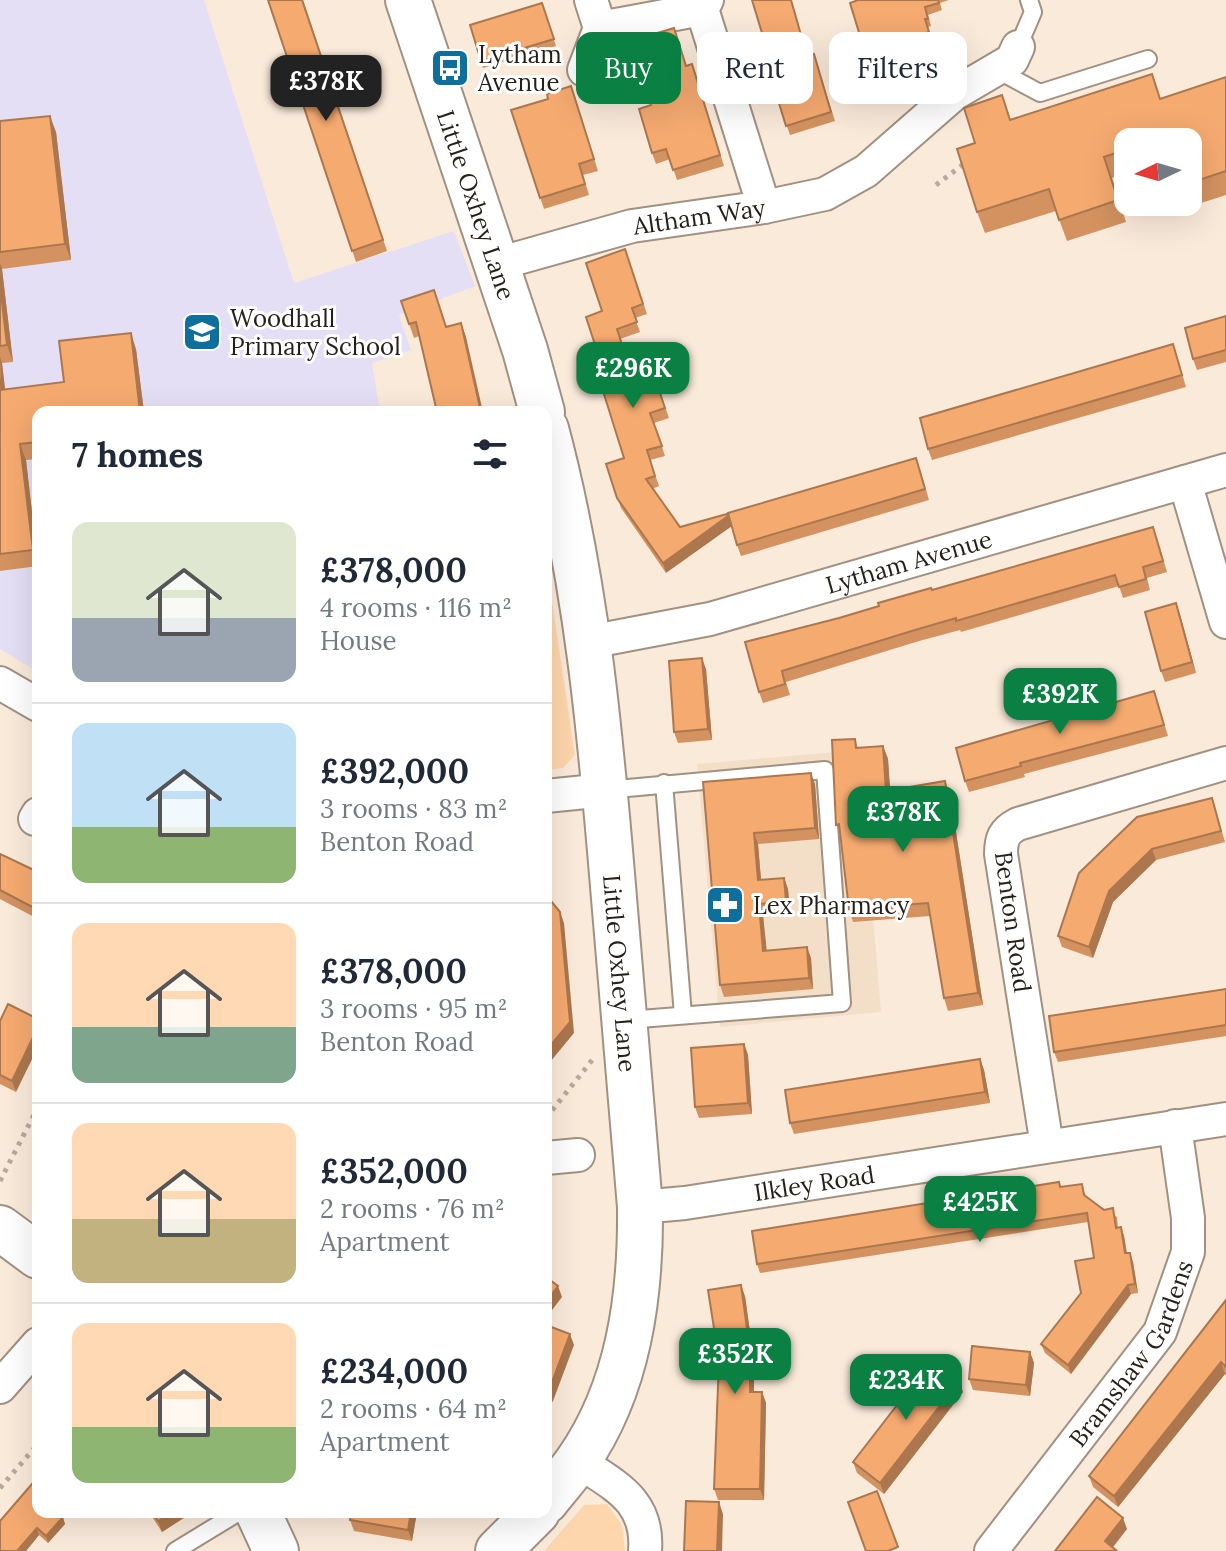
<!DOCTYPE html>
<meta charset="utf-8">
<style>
:root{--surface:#fff;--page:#f6f6f7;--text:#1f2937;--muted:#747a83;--line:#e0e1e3;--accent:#0b8043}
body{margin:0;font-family:Lora,serif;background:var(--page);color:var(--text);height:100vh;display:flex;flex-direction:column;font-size:30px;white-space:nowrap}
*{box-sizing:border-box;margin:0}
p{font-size:26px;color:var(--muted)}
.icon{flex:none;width:44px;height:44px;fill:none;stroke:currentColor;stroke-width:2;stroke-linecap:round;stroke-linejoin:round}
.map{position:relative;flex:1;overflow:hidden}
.side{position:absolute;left:32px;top:406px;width:520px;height:1112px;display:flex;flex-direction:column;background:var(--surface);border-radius:16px;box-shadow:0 8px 32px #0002}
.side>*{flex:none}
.top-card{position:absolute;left:576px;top:32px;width:530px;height:72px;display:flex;gap:16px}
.needle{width:52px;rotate:265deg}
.tools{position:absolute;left:1114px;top:128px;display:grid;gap:16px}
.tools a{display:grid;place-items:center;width:88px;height:88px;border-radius:16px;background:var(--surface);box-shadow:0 8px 32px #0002;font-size:40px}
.price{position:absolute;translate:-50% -68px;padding:0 18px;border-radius:16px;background:var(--accent);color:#fff;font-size:26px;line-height:52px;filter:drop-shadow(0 2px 4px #0008)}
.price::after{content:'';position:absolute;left:50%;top:48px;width:24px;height:18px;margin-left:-12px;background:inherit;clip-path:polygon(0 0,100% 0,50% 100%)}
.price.selected{background:#222;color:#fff}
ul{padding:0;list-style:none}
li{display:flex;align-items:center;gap:24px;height:200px;padding:0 40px}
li+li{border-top:2px solid var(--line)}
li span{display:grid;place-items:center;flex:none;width:224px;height:160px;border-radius:16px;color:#555}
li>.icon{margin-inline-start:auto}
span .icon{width:96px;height:96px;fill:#fffc;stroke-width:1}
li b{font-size:34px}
h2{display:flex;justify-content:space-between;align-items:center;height:96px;padding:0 40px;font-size:34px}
.chip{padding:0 28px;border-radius:16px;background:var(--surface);box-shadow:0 8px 32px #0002;font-size:28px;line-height:72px}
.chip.selected{background:var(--accent);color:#fff}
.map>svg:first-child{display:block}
</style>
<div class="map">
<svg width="1226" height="1551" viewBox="0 0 1226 1551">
<rect width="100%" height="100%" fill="#faeada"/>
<polygon fill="#f3dec8" points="859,750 881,1012 720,1027 697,764"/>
<polygon fill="#e5dff5" points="0,0 204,0 294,283 454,231 475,286 399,315 411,350 372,363 380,412 38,412 38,672 0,649"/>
<g fill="#fed6ad">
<polygon points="552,602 575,755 563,768 546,770 546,603"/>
<polygon points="607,1504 622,1525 625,1551 544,1551 584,1505"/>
</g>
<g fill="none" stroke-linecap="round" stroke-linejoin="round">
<defs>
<g id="service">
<polyline points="1018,47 1033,12 1029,0"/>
<polyline points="997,70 1040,93 1148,59"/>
<polyline points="664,783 683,1015"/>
<polyline points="606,790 825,770 842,1003 627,1020"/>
<polyline points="175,1551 239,1512"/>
</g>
<g id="minor">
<polyline points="591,0 600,28 702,9"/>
<polyline points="707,0 702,9 764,207"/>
<polyline points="584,70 600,28"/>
<path id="s1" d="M497,264L632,226L764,207L825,194L866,171L954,94L1012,60L1018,47"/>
<polyline points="1185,482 1226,622"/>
<path id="s2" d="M589,642L710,619L1226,470"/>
<polyline points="0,683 38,705"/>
<polyline points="546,796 605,790"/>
<polyline points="35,819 38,814"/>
<path d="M1047,1146L1001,854C1001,839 1004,831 1018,824L1226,763"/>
<polyline points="546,1158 578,1155"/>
<path id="s3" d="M640,1207L685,1203L1226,1119"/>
<polyline points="0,1387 38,1344"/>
<path d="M578,1461C615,1486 649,1500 645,1551"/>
<path id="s4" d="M991,1551L1160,1332L1188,1252V1218L1175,1126"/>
</g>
<g id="secondary">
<path id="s5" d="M408,0L525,350L542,412"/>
<path id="s6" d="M546,429C587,582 601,740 614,898C622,1001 631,1104 640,1207C641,1295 629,1388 577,1462C568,1475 556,1488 546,1501"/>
<polyline points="0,1228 38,1256"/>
<polyline points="258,1512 276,1551"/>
<polyline points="498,1551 537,1512"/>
</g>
</defs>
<use href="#service" stroke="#a09182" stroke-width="20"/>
<use href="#minor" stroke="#a09182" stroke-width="36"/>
<use href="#secondary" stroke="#a09182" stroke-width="48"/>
<g stroke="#b7aa9d" stroke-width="5" stroke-dasharray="4 6" stroke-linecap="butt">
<polyline points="936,185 965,163"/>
<polyline points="546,1118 593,1059"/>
<polyline points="0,1181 38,1107"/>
<polyline points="0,1488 38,1444"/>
</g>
<use href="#service" stroke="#fff" stroke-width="16"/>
<use href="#minor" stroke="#fff" stroke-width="32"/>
<use href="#secondary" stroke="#fff" stroke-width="44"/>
</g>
<g fill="#d39260">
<polygon points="268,0 303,0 387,251 356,262"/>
<polygon points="858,0 949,0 940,3 942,10 928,15 931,26 928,27 932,40 872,58 868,46 864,47 850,3"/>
<polygon points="542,3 556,46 483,68 481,61"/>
<polygon points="678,39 686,66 692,64 696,75 724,166 677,180 670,159 656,164 652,153 651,105 654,77 611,59 607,48"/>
<polygon points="814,54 835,121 790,135 778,100 782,99 808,56"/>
<polygon points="1226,77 1226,195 1201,203 1188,165 1188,142 1128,142 1128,173 1112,178 1126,222 1067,241 1056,211 985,233 977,212 975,143 1011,120 1161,99"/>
<polygon points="575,97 598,171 583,175 589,195 544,209 511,110"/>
<polygon points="0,121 56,132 71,260 2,269 13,362 2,363 5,389 64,382 136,349 144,412 38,412 38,459 26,460 38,566 0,571"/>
<polygon points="625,249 647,314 635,318 640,332 620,339 631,372 651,366 669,418 654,423 665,456 650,460 659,486 652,489 666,573 621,508 606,464 624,458 598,354 602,311"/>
<polygon points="401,301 447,326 461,323 466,337 419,336 414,338"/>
<polygon points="1226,316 1226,362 1197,370 1193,359"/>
<polygon points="1177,356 1186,387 932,460 928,449"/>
<polygon points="920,469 929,500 741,556 737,545"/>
<polygon points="1157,538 1167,572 1147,578 1150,590 1123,598 1119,586 961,632 960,630 919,641 786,682 790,695 763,703 759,692 839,618 932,590"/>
<polygon points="1180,615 1196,673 1165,682 1161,671"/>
<polygon points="706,669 712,740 678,743 674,732"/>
<polygon points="1154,691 1168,736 1024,774 1025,777 969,792 965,781"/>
<polygon points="855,739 858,748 883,746 888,759 890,790 945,781 950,794 983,1005 948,1011 944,998 930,916 853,922 849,909 840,834 836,825"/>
<polygon points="703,782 815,784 819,839 758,844 761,880 784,878 788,889 790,912 763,915 766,950 811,958 813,989 724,997 720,985"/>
<polygon points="1212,798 1225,842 1156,860 1113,902 1093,958 1062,947 1058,936 1079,873"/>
<polygon points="0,854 38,872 38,919 0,899"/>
<polygon points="1226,989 1226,1036 1058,1062 1054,1052"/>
<polygon points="0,1021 16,1092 0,1084"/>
<polygon points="744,1044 748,1055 752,1114 699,1118 695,1107"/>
<polygon points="980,1059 984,1070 990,1103 794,1134 790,1123"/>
<polygon points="1059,1182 1061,1187 1085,1193 1086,1197 1117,1217 1118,1228 1121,1227 1124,1236 1127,1253 1133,1262 1138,1293 1131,1294 1071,1374 1045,1353 1041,1344 1081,1293 1094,1258 1088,1222 760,1273 757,1264"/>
<polygon points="745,1296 754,1361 754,1392 762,1392 766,1403 764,1500 718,1500 714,1489"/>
<polygon points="1226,1300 1226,1375 1225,1374 1118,1507 1093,1487 1089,1476"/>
<polygon points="1030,1352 1034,1363 1030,1396 973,1390 969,1379"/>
<polygon points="959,1381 963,1392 884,1494 857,1473 853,1462"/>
<polygon points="38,1512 61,1512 59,1514 65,1524 48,1543 39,1535 26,1551 0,1551"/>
<polygon points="149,1512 193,1512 162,1532"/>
<polygon points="351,1512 417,1512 412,1541 354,1531 350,1520"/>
</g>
<g fill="#ac774e">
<polygon points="50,116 56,132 71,260 65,244"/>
<polygon points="0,263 2,269 13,362 7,345 0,285"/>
<polygon points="461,323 466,337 483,412 481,412"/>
<polygon points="131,333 136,349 144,412 140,412"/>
<polygon points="0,357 2,363 7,406 1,390"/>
<polygon points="20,444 26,460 38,564 33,550"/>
<polygon points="728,516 732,526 666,573 663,563"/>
<polygon points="1176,603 1180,615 1196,673 1192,662"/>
<polygon points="702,658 706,669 712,740 708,729"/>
<polygon points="883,746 888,759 891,803 886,791"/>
<polygon points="811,773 815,784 819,839 815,828"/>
<polygon points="945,781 950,794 983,1005 978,993"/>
<polygon points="754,833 758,844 762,891 758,880"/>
<polygon points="1152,849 1156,860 1113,902 1093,958 1089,947 1109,891"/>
<polygon points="784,878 788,889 790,912 786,901"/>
<polygon points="759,904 763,915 768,962 763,951"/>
<polygon points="560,912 564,923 574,1033 546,1067 546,1051"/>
<polygon points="807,947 811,958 813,989 809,978"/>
<polygon points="38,1027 38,1047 16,1092 12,1081"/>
<polygon points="744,1044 748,1055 752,1114 748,1103"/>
<polygon points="980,1059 984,1070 990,1103 985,1092"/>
<polygon points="1121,1227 1124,1236 1128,1262 1125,1253"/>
<polygon points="1130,1253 1133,1262 1138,1293 1135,1284"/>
<polygon points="741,1285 745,1296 754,1361 754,1403 750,1392"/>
<polygon points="1128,1285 1131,1294 1071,1374 1068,1365"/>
<polygon points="558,1286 562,1297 546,1318 546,1302"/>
<polygon points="570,1334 574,1345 553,1401 546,1412 546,1395"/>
<polygon points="1030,1352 1034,1363 1030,1396 1026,1385"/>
<polygon points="1221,1362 1225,1374 1118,1507 1114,1496"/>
<polygon points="959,1381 963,1392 884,1494 880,1483"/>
<polygon points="762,1392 766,1403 764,1500 760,1489"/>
<polygon points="719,1502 723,1514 722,1551 717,1551"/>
<polygon points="172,1512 193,1512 162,1532 158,1521"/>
<polygon points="411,1512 417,1512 412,1541 408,1530"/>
<polygon points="63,1517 65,1524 48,1543 46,1536"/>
<polygon points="1123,1518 1127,1529 1110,1551 1105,1541"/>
<polygon points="37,1528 39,1535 26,1551 17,1551"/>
</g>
<g fill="#f5aa70" stroke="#ac774e" stroke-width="2">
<polygon points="268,0 302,0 383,240 352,251"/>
<polygon points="752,0 791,0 807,56 814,54 831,112 786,126 778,100 782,99"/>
<polygon points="858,0 938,0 939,3 925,7 928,19 925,19 929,32 869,51 865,38 861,39 850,3"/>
<polygon points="542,3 554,39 481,61 470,25"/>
<polygon points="674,28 686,66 692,64 720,155 673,170 666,149 652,153 639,109 651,105 645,87 661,70 607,48"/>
<polygon points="1152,74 1160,99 1226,77 1226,171 1193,182 1188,165 1188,142 1181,142 1178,133 1151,142 1128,142 1128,149 1104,157 1118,200 1059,220 1049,189 977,212 957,149 975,143 964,108 1002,95 1010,120"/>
<polygon points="571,86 594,159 579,164 585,184 540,198 511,110 548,99 547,94"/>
<polygon points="50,116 65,244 0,252 0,121"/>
<polygon points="625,249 643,304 632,308 637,322 617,329 631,372 651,366 665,408 650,413 662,446 647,450 655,476 646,479 680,527 727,514 728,516 663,563 617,498 606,464 624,458 592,356 598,354 586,317 602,311 586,263"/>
<polygon points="0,285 7,345 0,346"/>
<polygon points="434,290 446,327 461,323 481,412 437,412 416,322 409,324 401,301"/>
<polygon points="1226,316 1226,350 1193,359 1185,328"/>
<polygon points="131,333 140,412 38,412 38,442 20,444 33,550 0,554 0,378 1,390 64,382 59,341"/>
<polygon points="1173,344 1182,375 928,449 920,418"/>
<polygon points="916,458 925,489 737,545 728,513"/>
<polygon points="1153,527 1163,561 1143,567 1146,579 1119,587 1115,575 956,621 956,618 915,630 782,671 785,684 759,692 745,642 839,618 879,606 878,603 931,588 932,590"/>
<polygon points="1176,603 1192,662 1161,671 1145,612"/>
<polygon points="702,658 708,729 674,732 669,661"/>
<polygon points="1154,691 1164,725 1020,763 1021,766 965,781 956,748"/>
<polygon points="855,739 856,748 883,746 886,791 945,781 978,993 944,998 928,903 849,909 839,824 836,825 832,740"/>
<polygon points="811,773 815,828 754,833 758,880 784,878 786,901 759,904 763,951 807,947 809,978 720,985 703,782"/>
<polygon points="1212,798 1221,831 1152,849 1109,891 1089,947 1058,936 1079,873 1137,817"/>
<polygon points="0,854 38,872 38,910 0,890"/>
<polygon points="546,895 560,912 570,1022 546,1051"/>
<polygon points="1226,989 1226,1025 1054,1052 1049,1016"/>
<polygon points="8,1004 38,1019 38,1027 12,1081 0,1075 0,1021"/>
<polygon points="744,1044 748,1103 695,1107 691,1048"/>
<polygon points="980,1059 985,1092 790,1123 785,1090"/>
<polygon points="1059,1182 1060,1187 1082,1184 1084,1195 1104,1210 1113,1208 1116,1228 1121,1227 1125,1253 1130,1253 1135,1284 1128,1285 1068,1365 1041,1344 1081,1293 1075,1261 1094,1258 1087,1213 757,1264 752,1231"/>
<polygon points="546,1277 558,1286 546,1302"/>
<polygon points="741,1285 750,1350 750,1392 762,1392 760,1489 714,1489 719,1360 708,1290"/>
<polygon points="1226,1300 1226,1367 1221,1362 1114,1496 1089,1476"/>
<polygon points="546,1325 570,1334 549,1390 546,1395"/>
<polygon points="972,1346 1030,1352 1026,1385 969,1379"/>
<polygon points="932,1360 959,1381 880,1483 853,1462"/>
<polygon points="38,1477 38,1512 57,1512 63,1517 46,1536 37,1528 17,1551 0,1551 0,1521"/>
<polygon points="877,1491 898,1547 888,1551 866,1551 848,1502"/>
<polygon points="1097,1497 1123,1518 1105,1541 1117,1551 1055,1551"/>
<polygon points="686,1501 719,1502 717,1551 684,1551"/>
<polygon points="152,1512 172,1512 158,1521"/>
<polygon points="351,1512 411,1512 408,1530 350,1520"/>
</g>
<defs>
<symbol id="bus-square" viewBox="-11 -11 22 22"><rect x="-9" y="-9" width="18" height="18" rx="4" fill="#0e6f9d" stroke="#fff"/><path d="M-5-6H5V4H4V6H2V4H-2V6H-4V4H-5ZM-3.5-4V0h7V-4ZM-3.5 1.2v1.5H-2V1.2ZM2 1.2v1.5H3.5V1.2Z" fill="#fff"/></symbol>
<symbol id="school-square" viewBox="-11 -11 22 22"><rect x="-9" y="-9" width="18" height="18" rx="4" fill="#0e6f9d" stroke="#fff"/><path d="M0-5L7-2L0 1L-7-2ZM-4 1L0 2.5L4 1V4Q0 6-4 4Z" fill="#fff"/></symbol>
<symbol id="pharmacy-square" viewBox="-11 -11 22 22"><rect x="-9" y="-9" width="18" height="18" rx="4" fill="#0e6f9d" stroke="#fff"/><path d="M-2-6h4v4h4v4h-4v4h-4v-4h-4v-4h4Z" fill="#fff"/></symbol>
</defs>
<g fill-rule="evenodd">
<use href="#bus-square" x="428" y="46" width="44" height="44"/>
<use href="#school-square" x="180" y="310" width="44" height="44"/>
<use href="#pharmacy-square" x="703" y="883" width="44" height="44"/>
</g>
<g text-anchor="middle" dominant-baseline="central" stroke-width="6" stroke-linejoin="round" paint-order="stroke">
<g font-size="24" fill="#251f19" stroke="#fff" text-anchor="start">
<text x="478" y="54">Lytham<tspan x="478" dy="28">Avenue</tspan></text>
<text x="230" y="318">Woodhall<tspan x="230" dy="28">Primary School</tspan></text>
<text x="753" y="905">Lex Pharmacy</text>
</g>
<g font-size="24" fill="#251f19" stroke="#fff">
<text stroke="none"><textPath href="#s5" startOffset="216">Little Oxhey Lane</textPath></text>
<text stroke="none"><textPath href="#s1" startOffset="208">Altham Way</textPath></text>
<text stroke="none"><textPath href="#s2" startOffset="330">Lytham Avenue</textPath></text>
<text transform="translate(1013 922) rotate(82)">Benton Road</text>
<text stroke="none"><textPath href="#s6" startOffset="550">Little Oxhey Lane</textPath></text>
<text stroke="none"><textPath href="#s3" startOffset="176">Ilkley Road</textPath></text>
<text stroke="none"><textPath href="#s4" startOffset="244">Bramshaw Gardens</textPath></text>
</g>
</g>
</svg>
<div class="tools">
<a><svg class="needle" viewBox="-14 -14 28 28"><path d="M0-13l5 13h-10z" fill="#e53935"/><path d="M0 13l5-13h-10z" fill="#747a83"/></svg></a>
</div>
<b class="price selected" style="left:326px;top:123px">£378K</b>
<b class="price" style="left:633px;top:410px">£296K</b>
<b class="price" style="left:1060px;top:736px">£392K</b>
<b class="price" style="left:903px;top:854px">£378K</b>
<b class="price" style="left:980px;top:1244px">£425K</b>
<b class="price" style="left:735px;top:1396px">£352K</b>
<b class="price" style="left:906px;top:1422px">£234K</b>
<div class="top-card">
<a class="chip selected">Buy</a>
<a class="chip">Rent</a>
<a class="chip">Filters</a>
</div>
<section class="side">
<h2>7 homes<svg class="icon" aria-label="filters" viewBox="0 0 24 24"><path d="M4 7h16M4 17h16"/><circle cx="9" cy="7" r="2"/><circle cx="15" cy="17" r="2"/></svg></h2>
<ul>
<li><span style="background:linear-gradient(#dfe7d0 60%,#9aa5b1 0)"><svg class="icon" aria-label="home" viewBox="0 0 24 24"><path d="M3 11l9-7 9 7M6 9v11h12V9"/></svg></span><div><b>£378,000</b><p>4 rooms · 116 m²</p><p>House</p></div></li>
<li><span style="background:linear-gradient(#bfe0f5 65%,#8fb573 0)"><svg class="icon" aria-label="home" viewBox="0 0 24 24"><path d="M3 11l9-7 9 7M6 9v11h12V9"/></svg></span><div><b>£392,000</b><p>3 rooms · 83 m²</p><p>Benton Road</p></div></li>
<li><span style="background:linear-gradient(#ffd9b3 65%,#7fa58c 0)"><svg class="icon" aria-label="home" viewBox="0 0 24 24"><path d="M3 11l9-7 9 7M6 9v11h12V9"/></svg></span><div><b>£378,000</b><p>3 rooms · 95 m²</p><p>Benton Road</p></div></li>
<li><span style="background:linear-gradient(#ffd9b3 60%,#c2b280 0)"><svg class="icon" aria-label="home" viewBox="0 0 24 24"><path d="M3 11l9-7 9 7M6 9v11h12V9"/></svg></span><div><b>£352,000</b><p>2 rooms · 76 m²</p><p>Apartment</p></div></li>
<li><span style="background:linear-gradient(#ffd9b3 65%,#8fb573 0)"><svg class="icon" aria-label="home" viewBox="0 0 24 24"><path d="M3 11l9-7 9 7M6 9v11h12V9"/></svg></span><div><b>£234,000</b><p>2 rooms · 64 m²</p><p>Apartment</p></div></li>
</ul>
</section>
</div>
